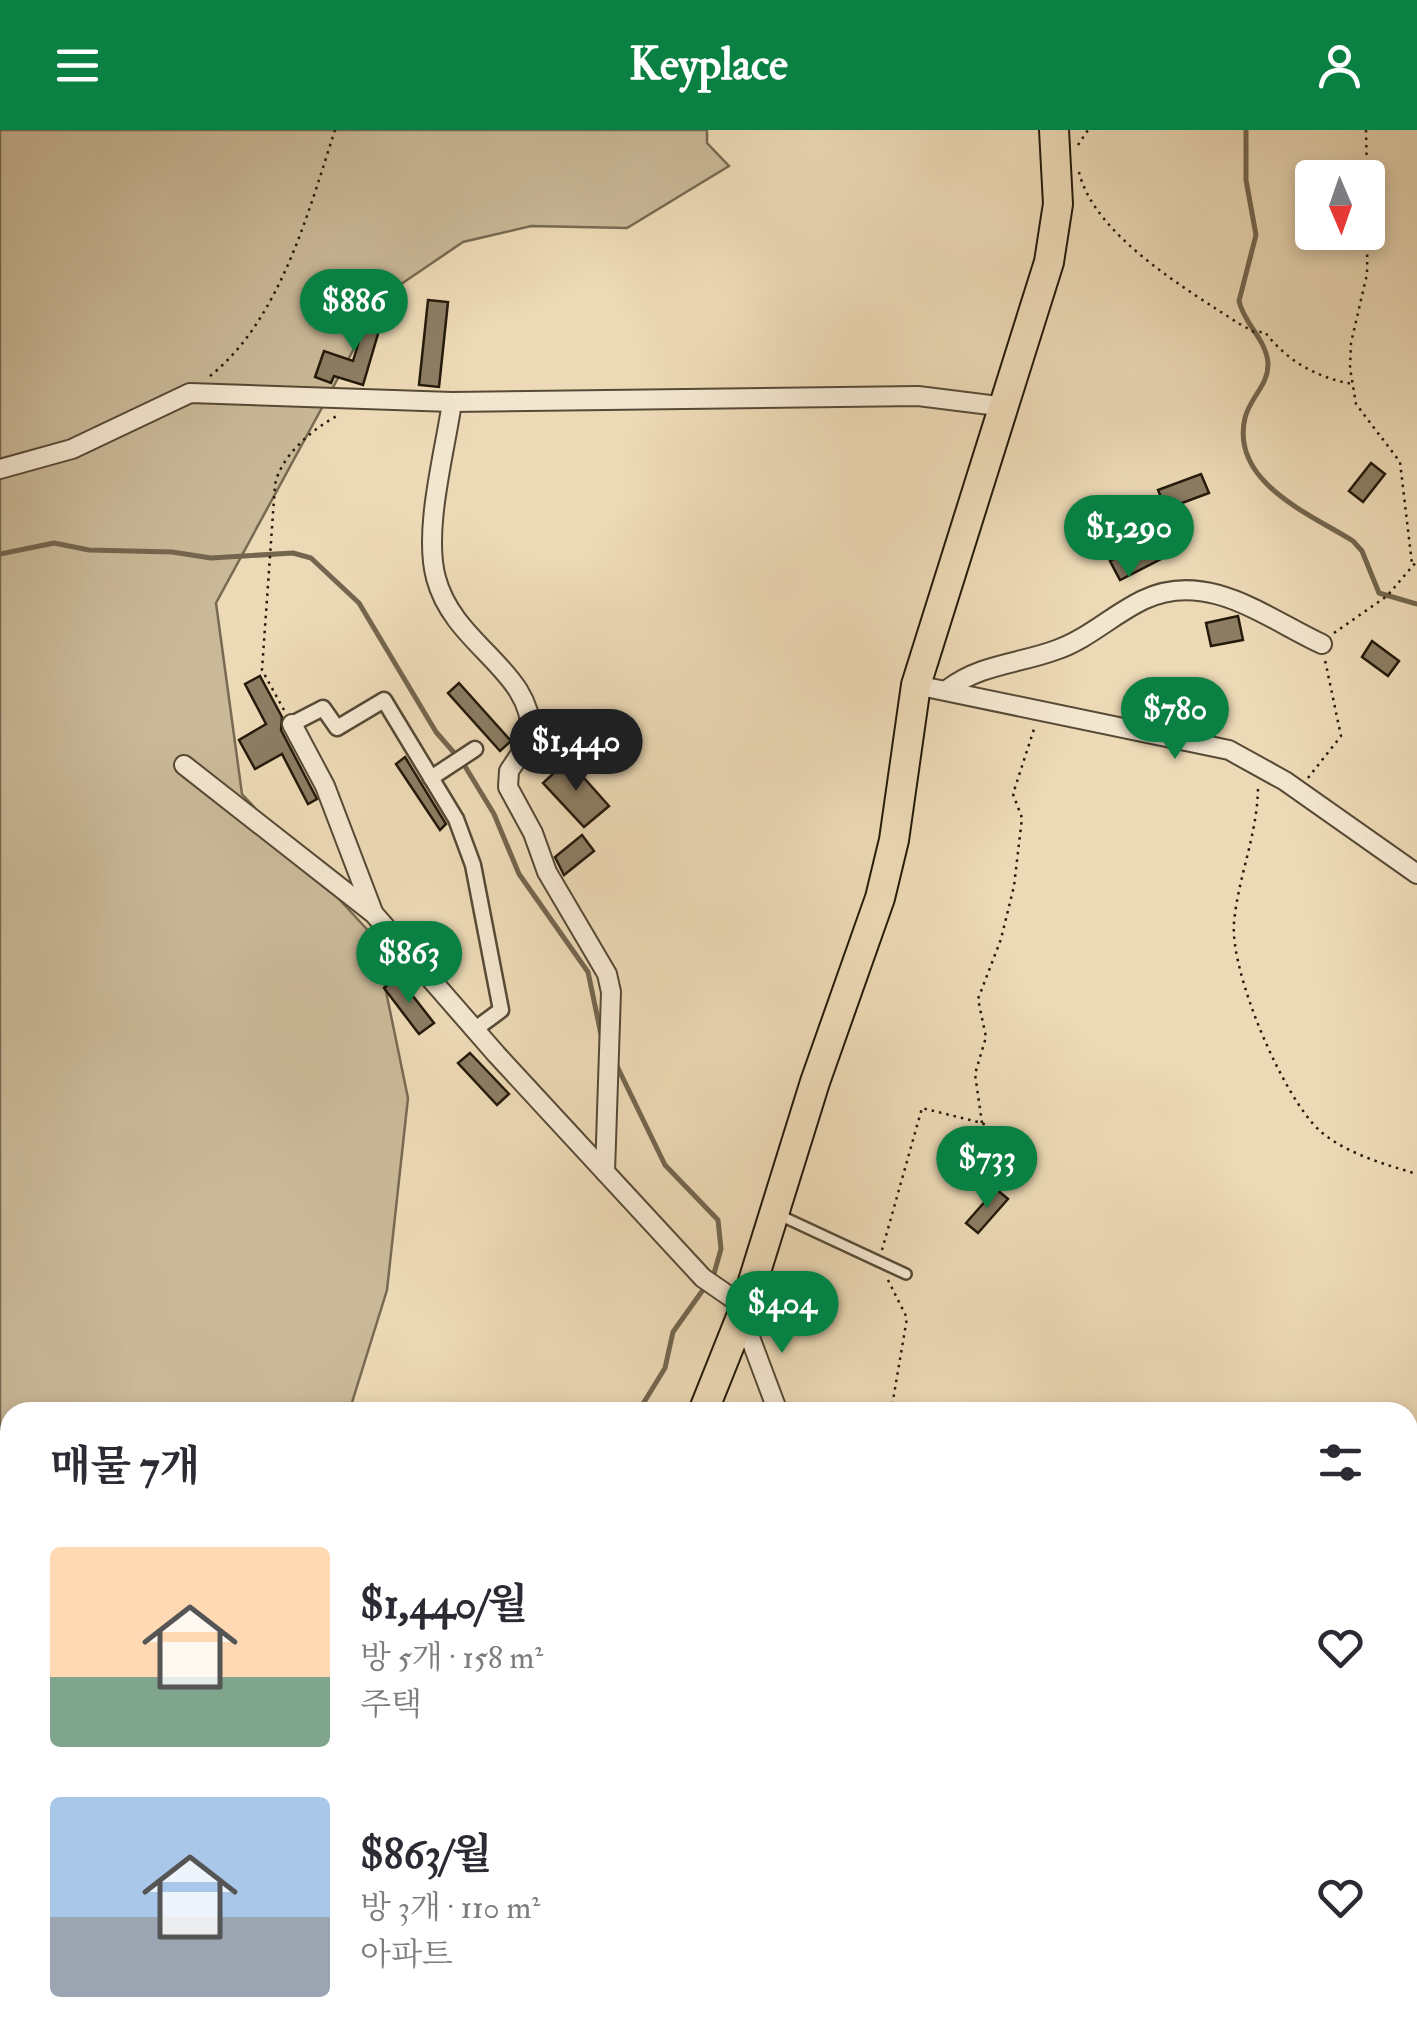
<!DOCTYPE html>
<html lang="ko">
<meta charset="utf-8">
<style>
:root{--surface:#fff;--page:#f7f7f7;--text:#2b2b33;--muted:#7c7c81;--accent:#0b8043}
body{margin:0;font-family:"IM FELL Double Pica","Noto Serif KR",serif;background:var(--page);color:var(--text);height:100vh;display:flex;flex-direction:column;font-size:38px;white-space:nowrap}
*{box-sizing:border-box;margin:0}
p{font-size:32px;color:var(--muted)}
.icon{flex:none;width:55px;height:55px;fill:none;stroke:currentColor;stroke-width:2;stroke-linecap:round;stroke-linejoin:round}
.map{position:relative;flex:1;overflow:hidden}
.drawer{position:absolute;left:0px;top:1272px;width:1418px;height:642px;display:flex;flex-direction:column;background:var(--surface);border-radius:30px 30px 0 0;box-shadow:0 5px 15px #0003}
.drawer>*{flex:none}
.needle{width:65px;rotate:178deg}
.tools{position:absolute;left:1295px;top:30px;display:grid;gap:20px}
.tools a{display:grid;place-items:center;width:90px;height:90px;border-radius:10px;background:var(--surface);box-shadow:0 5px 15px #0003;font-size:50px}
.price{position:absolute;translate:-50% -85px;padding:0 22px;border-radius:35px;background:var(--accent);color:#fff;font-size:32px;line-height:65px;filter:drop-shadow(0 2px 5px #0008)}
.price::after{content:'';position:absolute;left:50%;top:60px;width:30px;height:22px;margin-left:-15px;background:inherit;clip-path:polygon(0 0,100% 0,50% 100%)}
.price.active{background:#222;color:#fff}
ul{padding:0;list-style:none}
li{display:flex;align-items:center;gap:30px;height:250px;padding:0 50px}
li span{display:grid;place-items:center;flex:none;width:280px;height:200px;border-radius:10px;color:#555}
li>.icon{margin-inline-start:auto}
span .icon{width:120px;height:120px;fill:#fffc;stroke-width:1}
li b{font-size:42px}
h2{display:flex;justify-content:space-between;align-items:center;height:120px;padding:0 50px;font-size:42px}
header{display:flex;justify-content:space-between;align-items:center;height:130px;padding:0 50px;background:var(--accent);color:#fff;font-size:45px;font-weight:700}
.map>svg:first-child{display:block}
</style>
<header><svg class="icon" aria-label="menu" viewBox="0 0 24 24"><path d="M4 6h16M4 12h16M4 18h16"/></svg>Keyplace<svg class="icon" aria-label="person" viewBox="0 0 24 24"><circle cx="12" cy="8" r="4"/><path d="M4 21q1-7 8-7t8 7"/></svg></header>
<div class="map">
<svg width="1417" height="1913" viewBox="0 0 1417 1913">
<rect width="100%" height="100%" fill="#ecd9b5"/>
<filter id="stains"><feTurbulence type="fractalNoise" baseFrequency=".002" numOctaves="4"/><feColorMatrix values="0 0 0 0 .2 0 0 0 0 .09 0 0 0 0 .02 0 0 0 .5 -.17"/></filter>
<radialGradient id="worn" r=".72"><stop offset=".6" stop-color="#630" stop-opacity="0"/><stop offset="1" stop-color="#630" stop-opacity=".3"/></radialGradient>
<polygon fill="#cab998" stroke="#786a52" stroke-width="2.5" points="0,0 707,0 707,13 729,36 627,98 531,96 463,112 382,167 216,473 242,664 375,808 408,968 387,1160 349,1282 10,1282 10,1534 0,1522"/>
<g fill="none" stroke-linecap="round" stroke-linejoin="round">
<g stroke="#74664e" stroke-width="5">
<path d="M1246,0V50L1256,105L1239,171C1244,194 1266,209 1268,233C1269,255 1250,267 1245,288C1230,352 1310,384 1353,411L1362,421L1379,463L1417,474"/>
<polyline points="0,424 54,413 89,420 172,422 211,428 293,423 311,428 359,473 436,602 463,633 494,684 519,744 588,842 602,909"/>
<polyline points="615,932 665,1035 718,1090 721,1119 713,1147"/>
<polyline points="638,1282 665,1238 673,1202 705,1157"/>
<polyline points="1408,1639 1417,1638"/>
<polyline points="644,1913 645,1905"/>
</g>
</g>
<g fill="#8c7d63" stroke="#251a0b" stroke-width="2.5">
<polygon points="428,170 448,172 439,257 419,255"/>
<polygon points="370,175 385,180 363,255 334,246 331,253 315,247 324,221 353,231"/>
<polygon points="1371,333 1385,344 1363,372 1349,361"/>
<polygon points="1201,344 1209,363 1166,379 1158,360"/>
<polygon points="1155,409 1165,427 1120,450 1110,431"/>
<polygon points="1238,486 1243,510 1211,516 1206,493"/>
<polygon points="1372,511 1399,531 1388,546 1362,527"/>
<polygon points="260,546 282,587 281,600 317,669 308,674 282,624 255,639 239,610 266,594 245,554"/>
<polygon points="459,553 511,611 500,621 448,563"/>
<polygon points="405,627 446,694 440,700 396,634"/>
<polygon points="568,630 609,676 584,697 543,653"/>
<polygon points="582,705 594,721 564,745 555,727"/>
<polygon points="398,847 434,893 419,904 384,858"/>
<polygon points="470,923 509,964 497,975 458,933"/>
<polygon points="996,1059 1008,1069 978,1103 966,1093"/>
</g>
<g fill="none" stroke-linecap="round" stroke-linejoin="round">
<defs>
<polyline id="service" points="777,1084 906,1144"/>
<g id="pedestrian">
<polyline points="292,594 323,578 337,598 384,570 456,689 473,735 501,880 474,900"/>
<polyline points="431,648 475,619"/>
</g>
<g id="minor">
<path d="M452,272C445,322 423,400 436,448C454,517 535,540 531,608L509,641L508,657L533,703L547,742L607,844L611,862L605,1042"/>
<polyline points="0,339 72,319 190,263 452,272 918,266 1006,277"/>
<polyline points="916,555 1229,620 1285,651 1417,744"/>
<path d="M948,559C981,534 1018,534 1056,520C1088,509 1112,485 1143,470C1207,439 1266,488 1322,514"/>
<polyline points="292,594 325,656 373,782"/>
<polyline points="184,635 374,784 497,925 703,1148 745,1177"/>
<polyline points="739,1193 751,1210 778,1282"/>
<polyline points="707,1905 714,1913"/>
</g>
<g id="primary">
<polyline points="703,1282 745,1177 815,952 880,768 894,710 916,555 1049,132 1058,74 1054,0"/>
<polyline points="682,1913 682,1905"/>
</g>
</defs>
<use href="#service" stroke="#574a36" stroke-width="14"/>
<use href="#pedestrian" stroke="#574a36" stroke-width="19"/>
<use href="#minor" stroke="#574a36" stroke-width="22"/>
<use href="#primary" stroke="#251a0b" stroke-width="32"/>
<g stroke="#251a0b" stroke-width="2.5" stroke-dasharray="2.5 5" stroke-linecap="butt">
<polyline points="1366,0 1367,48"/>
<polyline points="1078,15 1088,0"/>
<path d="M1079,42C1094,105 1186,159 1238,193L1254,202H1265C1287,231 1317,248 1353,254"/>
<polyline points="1368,57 1367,144 1351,213 1350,238 1356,274 1400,332 1412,434"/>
<path d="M210,246C280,190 308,83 335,0"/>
<polyline points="1334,503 1387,466 1417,431"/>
<path d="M284,580L262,540L275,355C280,327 312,299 337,286"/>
<polyline points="1308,648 1341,606 1325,530"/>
<path d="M1258,659C1257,706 1238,747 1234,793C1230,843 1283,967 1320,1001C1347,1024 1384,1034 1417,1044"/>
<polyline points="982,993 975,944 986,907 978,869 1001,809 1014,756 1022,688 1013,664 1035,596"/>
<polyline points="882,1120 922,978 982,993 1002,1005"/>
<polyline points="888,1150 907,1188 891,1282"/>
<polyline points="1408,1360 1417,1343"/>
</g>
<use href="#service" stroke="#f3e6cf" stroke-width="9"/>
<use href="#pedestrian" stroke="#f3e6cf" stroke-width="14"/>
<use href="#minor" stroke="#f3e6cf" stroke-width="18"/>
<use href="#primary" stroke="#ecd9b5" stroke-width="28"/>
</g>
<rect width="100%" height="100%" filter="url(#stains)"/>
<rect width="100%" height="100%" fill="url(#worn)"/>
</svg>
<div class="tools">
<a><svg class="needle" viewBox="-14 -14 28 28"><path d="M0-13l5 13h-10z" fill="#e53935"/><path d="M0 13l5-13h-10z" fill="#7c7c81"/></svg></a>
</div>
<b class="price" style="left:354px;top:224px">$886</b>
<b class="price" style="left:1129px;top:450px">$1,290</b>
<b class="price" style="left:1175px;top:632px">$780</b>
<b class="price active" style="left:576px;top:664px">$1,440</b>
<b class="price" style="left:409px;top:876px">$863</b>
<b class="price" style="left:987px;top:1081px">$733</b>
<b class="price" style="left:782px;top:1226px">$404</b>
<section class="drawer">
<h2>매물 7개<svg class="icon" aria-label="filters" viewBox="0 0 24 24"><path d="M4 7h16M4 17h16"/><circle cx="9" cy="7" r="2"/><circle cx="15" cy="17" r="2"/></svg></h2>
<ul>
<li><span style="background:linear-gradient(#ffd9b3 65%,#7fa58c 0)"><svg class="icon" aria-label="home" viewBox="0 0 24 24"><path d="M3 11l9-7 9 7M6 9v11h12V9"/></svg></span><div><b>$1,440/월</b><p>방 5개 · 158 m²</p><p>주택</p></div><svg class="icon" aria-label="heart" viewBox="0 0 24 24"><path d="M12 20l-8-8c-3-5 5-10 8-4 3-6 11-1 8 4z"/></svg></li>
<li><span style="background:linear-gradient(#a9c7e8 60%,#9aa5b1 0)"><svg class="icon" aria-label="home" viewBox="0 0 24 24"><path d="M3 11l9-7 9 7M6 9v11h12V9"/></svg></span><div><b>$863/월</b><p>방 3개 · 110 m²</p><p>아파트</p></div><svg class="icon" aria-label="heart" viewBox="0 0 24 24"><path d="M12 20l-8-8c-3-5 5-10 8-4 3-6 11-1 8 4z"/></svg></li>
</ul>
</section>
</div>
